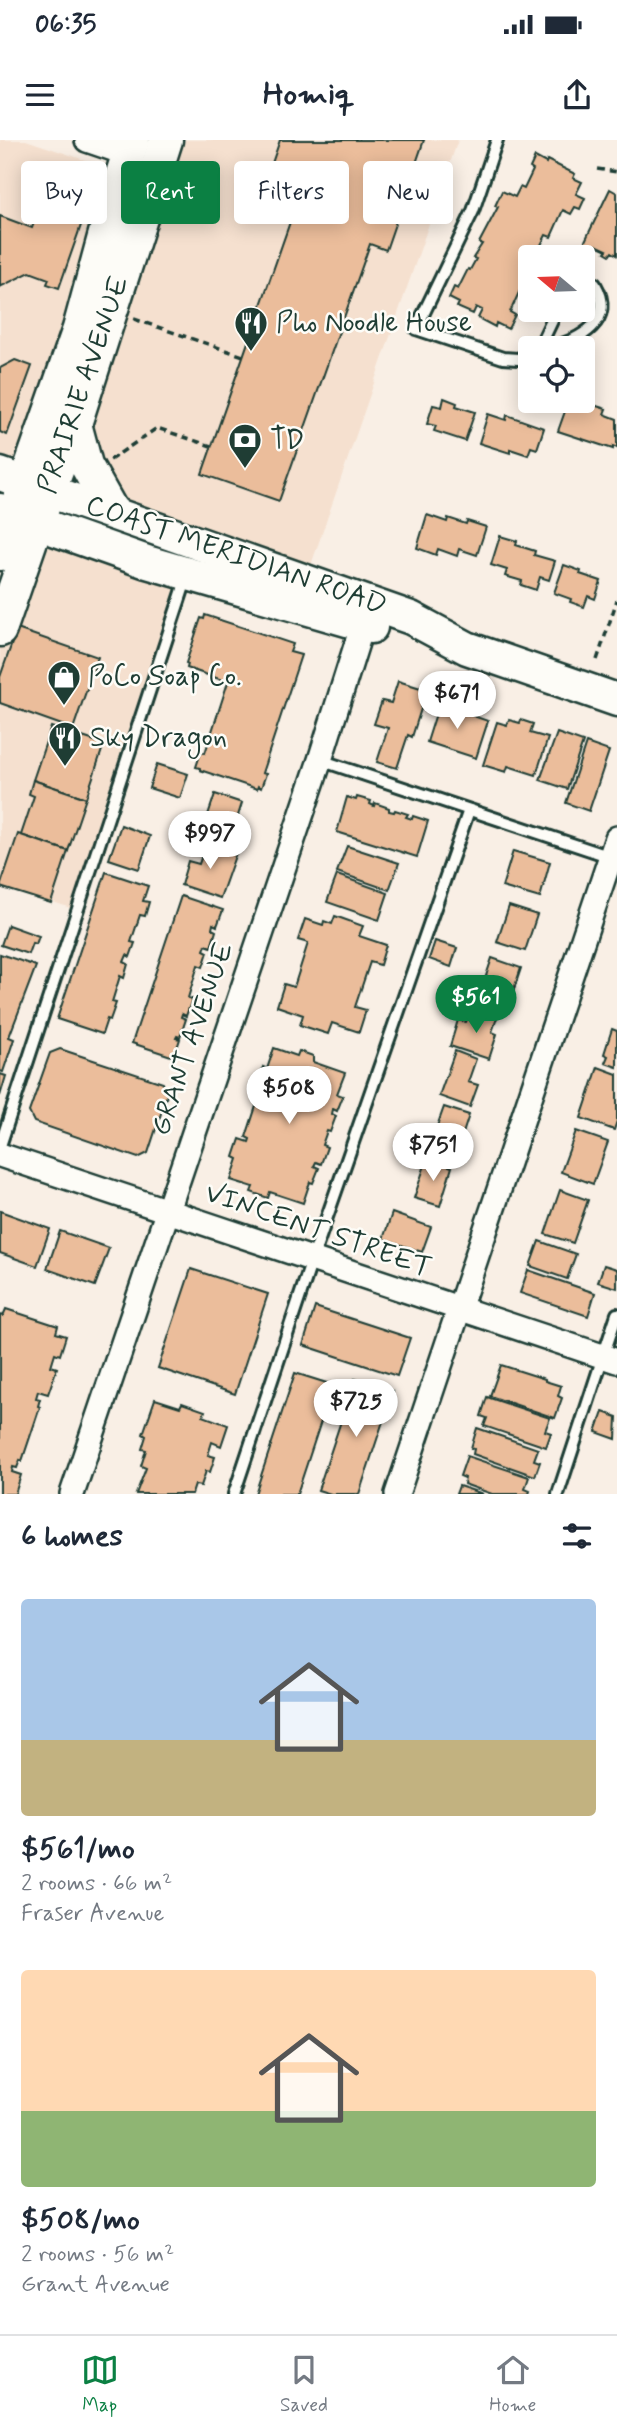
<!DOCTYPE html>
<meta charset="utf-8">
<style>
:root{--surface:#fff;--page:#f6f6f7;--text:#1f2937;--muted:#747a83;--line:#e0e1e3;--accent:#0b8043}
body{margin:0;font-family:Mynerve,sans-serif;background:var(--page);color:var(--text);height:100vh;display:flex;flex-direction:column;font-size:26px;white-space:nowrap}
*{box-sizing:border-box;margin:0}
p{font-size:23px;color:var(--muted)}
.icon{flex:none;width:38px;height:38px;fill:none;stroke:currentColor;stroke-width:2;stroke-linecap:round;stroke-linejoin:round}
.map{position:relative;height:1354px;overflow:hidden}
.side{display:flex;flex-direction:column;background:var(--surface);flex:1}
.side>*{flex:none}
.hud{position:absolute;left:21px;top:21px;width:576px;height:63px;display:flex;gap:14px}
.needle{width:46px;rotate:289deg}
.tools{position:absolute;left:518px;top:105px;display:grid;gap:14px}
.tools a{display:grid;place-items:center;width:77px;height:77px;border-radius:7px;background:var(--surface);box-shadow:0 4px 18px #0003;font-size:35px}
.price{position:absolute;translate:-50% -60px;padding:0 16px;border-radius:24px;background:#fff;color:#222;font-size:23px;line-height:46px;filter:drop-shadow(0 2px 4px #0008)}
.price::after{content:'';position:absolute;left:50%;top:42px;width:21px;height:16px;margin-left:-10px;background:inherit;clip-path:polygon(0 0,100% 0,50% 100%)}
.price.on{background:var(--accent);color:#fff}
ul{padding:0;list-style:none}
li{display:grid;align-content:center;gap:14px;height:371px;padding:0 21px}
li span{display:grid;place-items:center;height:217px;border-radius:7px;color:#555}
li>.icon{margin-inline-start:auto}
span .icon{width:126px;height:126px;fill:#fffc;stroke-width:1}
li b{font-size:30px}
h2{display:flex;justify-content:space-between;align-items:center;height:84px;padding:0 21px;font-size:30px}
.tag{padding:0 24px;border-radius:7px;background:var(--surface);box-shadow:0 4px 18px #0003;font-size:24px;line-height:63px}
.tag.on{background:var(--accent);color:#fff}
.status{display:flex;justify-content:space-between;align-items:center;height:49px;padding:0 35px;background:var(--surface);direction:ltr}
.status svg{height:19px;fill:currentColor}
header{display:flex;justify-content:space-between;align-items:center;height:91px;padding:0 21px;background:var(--surface);font-size:32px;font-weight:700}
.tab-bar{display:flex;justify-content:space-around;align-items:center;height:98px;border-top:2px solid var(--line);background:var(--surface);font-size:19px;color:var(--muted)}
.tab-bar a{display:grid;justify-items:center;gap:4px}
.tab-bar .on{color:var(--accent)}
.map>svg:first-child{display:block}
</style>
<div class="status"><b>06:35</b><svg viewBox="0 0 49 12"><path d="M0 12V9h3v3zM5 12V6h3v6zM10 12V3h3v9zM15 12V0h3v12zM26 1h20v11H26zM47 4h2v5h-2z"/></svg></div>
<header><svg class="icon" aria-label="menu" viewBox="0 0 24 24"><path d="M4 6h16M4 12h16M4 18h16"/></svg>Homiq<svg class="icon" aria-label="share" viewBox="0 0 24 24"><path d="M12 15V3M7 8l5-5 5 5M5 13v7h14v-7"/></svg></header>
<div class="map">
<svg width="617" height="1354" viewBox="0 0 617 1354">
<rect width="100%" height="100%" fill="#f9efe5"/>
<filter id="ink" filterUnits="userSpaceOnUse"><feTurbulence type="fractalNoise" baseFrequency=".0143" numOctaves="2"/><feDisplacementMap in="SourceGraphic" scale="14" xChannelSelector="R" yChannelSelector="G"/><feConvolveMatrix kernelMatrix="1 2 1 2 8 2 1 2 1" color-interpolation-filters="sRGB"/></filter>
<g filter="url(#ink)">
<polygon fill="#f5e0cf" points="0,0 26,0 167,48 185,0 458,0 310,428 207,393 76,770 0,743"/>
<g fill="#ebbd9b" stroke="#1f3d34" stroke-width="2">
<polygon points="280,0 424,0 386,110 370,104 279,361 202,334 291,79 257,67"/>
<polygon points="535,17 546,23 547,20 575,34 573,38 582,42 576,54 585,58 580,69 575,67 571,74 563,70 551,97 546,95 535,117 530,117 530,140 525,151 521,148 510,172 515,175 508,189 496,183 495,187 478,178 482,170 476,167 473,174 457,167 459,163 449,158 454,147 458,149 468,129 470,130 476,119 473,118 482,104 479,103 498,67 495,66 502,51 515,57 520,47 524,49 533,30 530,28"/>
<polygon points="52,33 94,48 59,148 47,144 49,139 30,132 0,147 0,76 32,88"/>
<polygon points="610,49 617,53 617,115 612,112 610,115 605,112 607,110 596,105 594,108 584,103"/>
<polygon points="15,220 32,226 7,295 0,292 0,228"/>
<polygon points="444,258 457,263 456,266 475,272 465,301 434,291 436,286 427,284 433,265 442,267"/>
<polygon points="568,263 585,269 587,263 606,269 604,274 617,279 617,308 613,306 613,309 558,291"/>
<polygon points="488,274 506,280 507,275 544,288 537,309 531,307 528,315 510,309 510,313 479,303"/>
<polygon points="427,375 447,382 448,378 466,384 467,381 486,387 477,415 459,409 457,416 438,409 436,415 417,408"/>
<polygon points="500,396 517,401 516,405 535,411 534,415 555,421 549,440 540,437 536,450 521,445 522,441 505,436 507,430 491,425"/>
<polygon points="564,425 581,431 580,434 601,441 595,459 588,456 584,467 570,462 571,459 554,453"/>
<polygon points="205,475 293,504 290,512 301,515 262,633 266,634 261,648 258,646 257,649 200,630 200,628 196,627 201,612 205,613 228,542 187,528 188,524 186,523 201,478 204,479"/>
<polygon points="17,489 98,517 73,589 0,563 0,537"/>
<polygon points="398,541 427,550 412,597 408,595 397,628 377,622 388,588 374,584 382,561 391,563"/>
<polygon points="439,564 488,581 476,618 427,602"/>
<polygon points="509,580 520,583 521,580 533,584 530,593 548,598 536,635 508,626 506,632 483,625 497,582 507,585"/>
<polygon points="51,587 104,604 86,658 33,640"/>
<polygon points="557,593 583,602 567,649 540,640"/>
<polygon points="586,603 609,611 589,671 566,663"/>
<polygon points="157,624 188,634 180,658 149,648"/>
<polygon points="33,640 86,658 68,711 21,695 34,656 29,654"/>
<polygon points="215,654 242,663 237,679 241,680 233,706 201,696"/>
<polygon points="347,657 356,660 357,657 371,661 370,664 374,666 375,663 389,668 389,671 394,672 395,670 408,674 406,677 412,679 413,676 428,681 417,717 337,692"/>
<polygon points="121,685 150,696 139,729 109,719"/>
<polygon points="18,694 68,711 51,763 0,747"/>
<polygon points="206,703 236,713 220,758 181,745 188,721 199,724"/>
<polygon points="347,706 399,723 389,750 337,732"/>
<polygon points="513,711 550,722 540,758 502,747"/>
<polygon points="106,732 148,746 143,761 149,762 145,776 140,775 131,802 135,803 130,817 127,815 124,822 128,824 124,838 120,836 112,862 116,863 110,880 107,879 102,894 57,879"/>
<polygon points="337,735 388,753 379,780 327,762"/>
<polygon points="181,756 223,770 217,786 213,784 212,789 216,791 211,807 206,805 204,810 208,812 203,827 198,825 188,858 192,859 186,876 182,874 181,877 186,879 180,897 177,896 176,898 180,899 174,917 132,903"/>
<polygon points="509,766 537,775 525,811 497,802"/>
<polygon points="335,776 363,786 359,796 386,805 380,825 370,822 355,867 366,870 359,892 332,883 328,894 300,885 303,875 277,866 284,844 294,847 308,803 298,800 305,779 323,785 324,781 332,784"/>
<polygon points="8,785 39,796 36,804 32,803 28,814 1,805"/>
<polygon points="435,801 457,808 451,827 429,819"/>
<polygon points="0,814 36,826 9,897 14,899 3,932 0,931"/>
<polygon points="492,818 521,828 509,864 480,854"/>
<polygon points="470,870 497,878 492,892 497,894 489,919 450,906 458,880 466,882"/>
<polygon points="612,889 617,891 617,927 605,923 608,916 604,914"/>
<polygon points="274,908 297,916 299,911 313,916 313,922 345,933 337,954 343,956 337,971 333,969 332,974 336,976 330,992 327,991 322,1005 327,1007 321,1024 316,1022 314,1026 319,1028 313,1043 310,1042 303,1063 270,1052 268,1058 251,1052 253,1047 231,1040 238,1019 234,1017 240,999 249,1002 250,999 246,997 261,951 265,953 266,949 257,946 263,927 267,929"/>
<polygon points="60,909 163,943 167,955 148,1013 138,1018 34,982 29,972 50,913"/>
<polygon points="455,911 476,919 468,942 478,945 470,967 439,956"/>
<polygon points="598,927 617,934 617,981 614,990 581,978"/>
<polygon points="0,934 6,936 0,956"/>
<polygon points="444,967 469,975 456,1015 430,1006"/>
<polygon points="576,991 608,1002 593,1044 561,1032"/>
<polygon points="427,1019 452,1027 440,1066 414,1058"/>
<polygon points="560,1050 588,1060 573,1103 545,1094"/>
<polygon points="0,1071 50,1089 37,1126 0,1113"/>
<polygon points="392,1073 431,1087 422,1112 383,1099"/>
<polygon points="60,1091 109,1108 95,1146 47,1129"/>
<polygon points="539,1101 576,1114 567,1139 530,1126"/>
<polygon points="604,1125 617,1129 617,1148 598,1142"/>
<polygon points="191,1129 268,1154 235,1254 158,1228"/>
<polygon points="528,1130 595,1153 588,1176 520,1153"/>
<polygon points="315,1167 410,1198 397,1236 303,1205"/>
<polygon points="6,1169 58,1186 56,1193 66,1196 60,1215 55,1213 51,1226 57,1228 48,1254 38,1251 36,1258 40,1259 38,1266 40,1267 22,1321 20,1320 17,1328 13,1327 12,1332 21,1335 15,1354 0,1354 0,1175 3,1176"/>
<polygon points="501,1225 545,1239 545,1241 561,1246 558,1256 562,1258 555,1278 490,1256"/>
<polygon points="295,1233 333,1245 297,1354 255,1354"/>
<polygon points="355,1239 393,1251 359,1354 331,1354 318,1350"/>
<polygon points="487,1257 550,1278 545,1291 551,1293 546,1307 484,1286 487,1278 481,1276"/>
<polygon points="155,1259 180,1267 182,1263 205,1271 203,1276 228,1285 221,1306 212,1302 208,1315 215,1317 210,1332 206,1331 201,1346 195,1345 192,1354 136,1354 146,1328 141,1326 146,1310 142,1309 146,1296 143,1294"/>
<polygon points="603,1272 617,1277 616,1299 596,1292"/>
<polygon points="477,1288 538,1309 534,1320 540,1322 535,1336 473,1314 474,1309 471,1308"/>
<polygon points="467,1316 529,1337 525,1349 530,1351 529,1354 492,1354 464,1344 465,1338 460,1336"/>
<polygon points="459,1346 483,1354 456,1354"/>
</g>
<g fill="none" stroke-linecap="round" stroke-linejoin="round">
<defs>
<g id="lane">
<polyline points="497,0 473,71 416,189 503,218 518,219 530,214"/>
<polyline points="539,208 557,170"/>
<path d="M549,208C580,200 617,181 595,144L583,145"/>
<polyline points="320,620 611,717"/>
<polyline points="0,1006 187,437"/>
<polyline points="234,1354 312,1120 469,670"/>
<polyline points="558,1354 617,1174"/>
</g>
<g id="street">
<polyline points="87,0 128,14"/>
<polyline points="0,1015 617,1221"/>
<polyline points="72,1354 320,620 367,471"/>
<polyline points="397,1354 617,698"/>
</g>
<g id="secondary">
<polyline points="75,284 86,325 113,373"/>
<polyline points="0,334 411,478 467,508 617,560"/>
<polyline points="0,370 147,422 371,487"/>
<polyline points="0,414 79,189 116,53 133,0"/>
<polyline points="0,490 37,383 75,284 166,0"/>
</g>
</defs>
<use href="#lane" stroke="#1f3d34" stroke-width="16"/>
<use href="#street" stroke="#1f3d34" stroke-width="28"/>
<use href="#secondary" stroke="#1f3d34" stroke-width="37"/>
<g stroke="#1f3d34" stroke-width="3.5" stroke-dasharray="7 5" stroke-linecap="butt">
<polyline points="597,29 617,32"/>
<polyline points="134,179 243,216"/>
<polyline points="110,320 157,288 211,306"/>
<polyline points="597,520 617,460"/>
</g>
<use href="#lane" stroke="#fdfcf7" stroke-width="10"/>
<use href="#street" stroke="#fdfcf7" stroke-width="23"/>
<use href="#secondary" stroke="#fdfcf7" stroke-width="32"/>
</g>
</g>
<defs>
<symbol id="restaurant-pin" viewBox="-11 -11 22 30"><path d="M0 17L-7.5 6A9.5 9.5 0 1 1 7.5 6Z" fill="#1f3d34" stroke="#fdfcf7"/><path d="M-5-6h1v4h1v-4h1v4h1v-4h1v5L-1.5 .5V6h-2V.5L-5-1ZM5-6V6H3V1.5H1.5Q1.5-4 5-6Z" fill="#fff"/></symbol>
<symbol id="bank-pin" viewBox="-11 -11 22 30"><path d="M0 17L-7.5 6A9.5 9.5 0 1 1 7.5 6Z" fill="#1f3d34" stroke="#fdfcf7"/><path d="M-6-4H6V4H-6ZM0-2.3a2.3 2.3 0 1 0 0 4.6a2.3 2.3 0 1 0 0-4.6Z" fill="#fff"/></symbol>
<symbol id="shop-pin" viewBox="-11 -11 22 30"><path d="M0 17L-7.5 6A9.5 9.5 0 1 1 7.5 6Z" fill="#1f3d34" stroke="#fdfcf7"/><path d="M-5-2.5h2.3a2.7 3.5 0 0 1 5.4 0H5L5.5 6h-11ZM-1.5-2.5h3a1.5 2.3 0 0 0-3 0Z" fill="#fff"/></symbol>
</defs>
<g fill-rule="evenodd">
<use href="#restaurant-pin" x="232" y="164" width="38" height="52"/>
<use href="#bank-pin" x="226" y="281" width="38" height="52"/>
<use href="#shop-pin" x="45" y="518" width="38" height="52"/>
<use href="#restaurant-pin" x="46" y="579" width="38" height="52"/>
</g>
<g text-anchor="middle" dominant-baseline="central" stroke-width="5" stroke-linejoin="round" paint-order="stroke">
<g font-size="28" fill="#1f3d34" stroke="#fdfcf7" text-anchor="start">
<text x="276" y="183">Pho Noodle House</text>
<text x="270" y="300">TD</text>
<text x="88" y="537">PoCo Soap Co.</text>
<text x="90" y="598">Sky Dragon</text>
</g>
<g font-size="28" fill="#1f3d34" stroke="#fdfcf7">
<text transform="translate(84 245) rotate(-71)">PRAIRIE AVENUE</text>
<text transform="translate(236 416) rotate(19)">COAST MERIDIAN ROAD</text>
<text transform="translate(193 899) rotate(-71)">GRANT AVENUE</text>
<text transform="translate(318 1091) rotate(19)">VINCENT STREET</text>
</g>
</g>
</svg>
<div class="tools">
<a><svg class="needle" viewBox="-14 -14 28 28"><path d="M0-13l5 13h-10z" fill="#e53935"/><path d="M0 13l5-13h-10z" fill="#747a83"/></svg></a>
<a><svg class="icon" aria-label="locate" viewBox="0 0 24 24"><circle cx="12" cy="12" r="6"/><path d="M12 2v4M12 18v4M2 12h4M18 12h4"/></svg></a>
</div>
<b class="price" style="left:457px;top:591px">$671</b>
<b class="price" style="left:210px;top:731px">$997</b>
<b class="price on" style="left:476px;top:895px">$561</b>
<b class="price" style="left:289px;top:986px">$508</b>
<b class="price" style="left:433px;top:1043px">$751</b>
<b class="price" style="left:356px;top:1299px">$725</b>
<div class="hud">
<a class="tag">Buy</a>
<a class="tag on">Rent</a>
<a class="tag">Filters</a>
<a class="tag">New</a>
</div>
</div>
<section class="side">
<h2>6 homes<svg class="icon" aria-label="filters" viewBox="0 0 24 24"><path d="M4 7h16M4 17h16"/><circle cx="9" cy="7" r="2"/><circle cx="15" cy="17" r="2"/></svg></h2>
<ul>
<li><span style="background:linear-gradient(#a9c7e8 65%,#c2b280 0)"><svg class="icon" aria-label="home" viewBox="0 0 24 24"><path d="M3 11l9-7 9 7M6 9v11h12V9"/></svg></span><div><b>$561/mo</b><p>2 rooms · 66 m²</p><p>Fraser Avenue</p></div></li>
<li><span style="background:linear-gradient(#ffd9b3 65%,#8fb573 0)"><svg class="icon" aria-label="home" viewBox="0 0 24 24"><path d="M3 11l9-7 9 7M6 9v11h12V9"/></svg></span><div><b>$508/mo</b><p>2 rooms · 56 m²</p><p>Grant Avenue</p></div></li>
</ul>
</section>
<nav class="tab-bar">
<a class="on"><svg class="icon" aria-label="map" viewBox="0 0 24 24"><path d="M3 6l6-2 6 2 6-2v14l-6 2-6-2-6 2zM9 4v14M15 6v14"/></svg>Map</a>
<a><svg class="icon" aria-label="saved" viewBox="0 0 24 24"><path d="M7 4h10v16l-5-4-5 4z"/></svg>Saved</a>
<a><svg class="icon" aria-label="home" viewBox="0 0 24 24"><path d="M3 11l9-7 9 7M6 9v11h12V9"/></svg>Home</a>
</nav>
